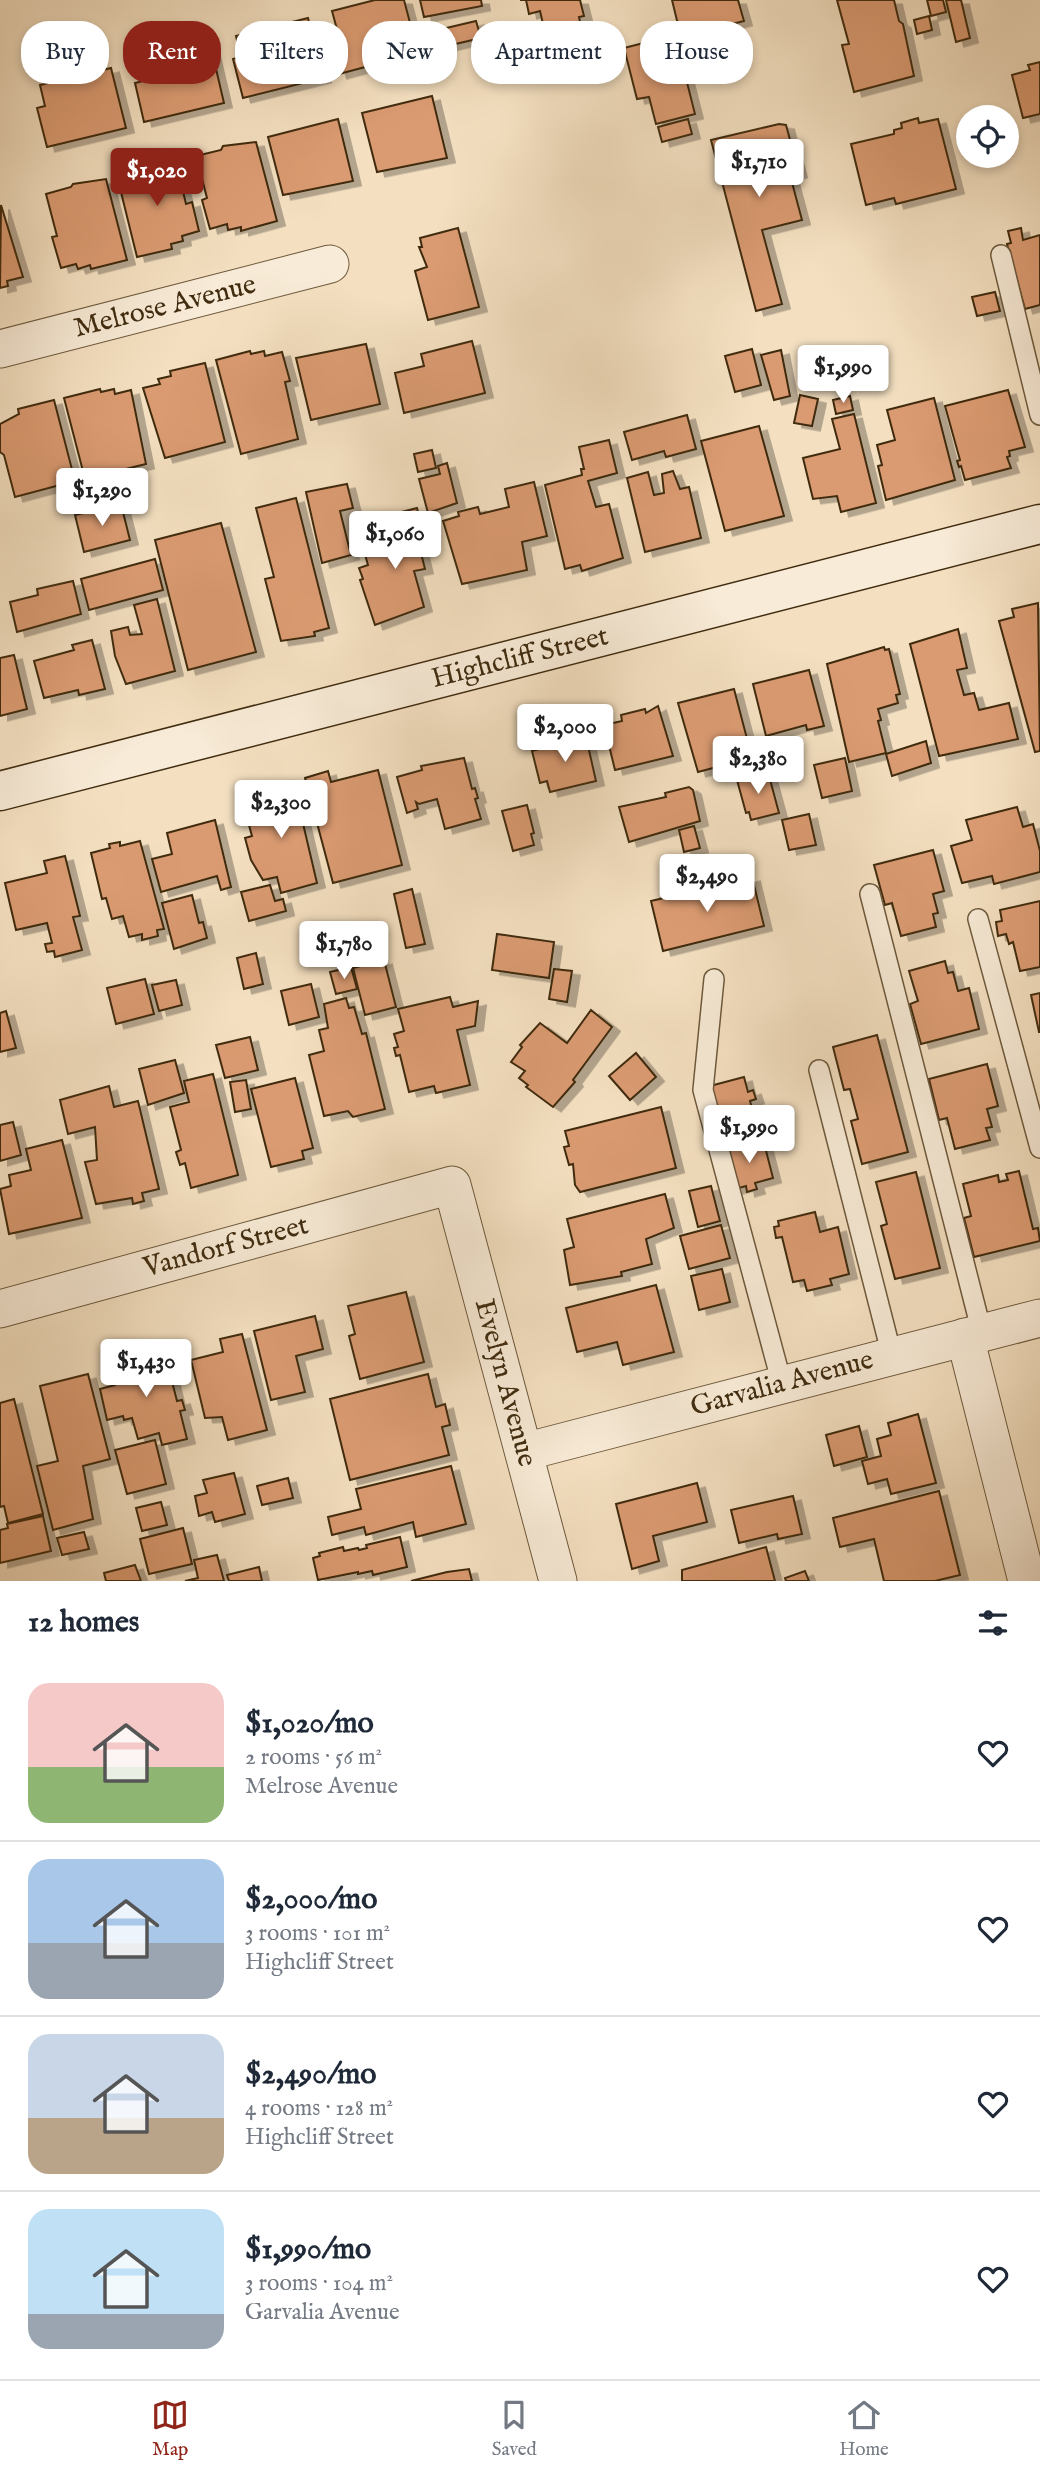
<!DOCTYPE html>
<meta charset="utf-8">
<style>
:root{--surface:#fff;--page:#f2f2f3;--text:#1f2937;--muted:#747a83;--line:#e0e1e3;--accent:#8f2418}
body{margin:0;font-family:"IM FELL English",serif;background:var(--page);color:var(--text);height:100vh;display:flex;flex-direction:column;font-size:26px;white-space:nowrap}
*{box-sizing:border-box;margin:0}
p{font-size:23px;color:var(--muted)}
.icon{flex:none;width:38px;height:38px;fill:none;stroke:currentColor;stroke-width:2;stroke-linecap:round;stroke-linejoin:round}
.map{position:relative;height:1581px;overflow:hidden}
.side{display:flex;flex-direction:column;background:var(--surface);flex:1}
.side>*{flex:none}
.banner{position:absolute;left:21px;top:21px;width:999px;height:63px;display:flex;gap:14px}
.buttons{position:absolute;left:956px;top:105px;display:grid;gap:14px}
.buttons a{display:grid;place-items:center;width:63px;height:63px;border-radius:50%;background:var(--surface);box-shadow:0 4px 10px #0003;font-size:35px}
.price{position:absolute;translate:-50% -60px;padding:0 16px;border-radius:7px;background:#fff;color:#222;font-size:23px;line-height:46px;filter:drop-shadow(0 2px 4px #0008)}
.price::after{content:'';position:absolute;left:50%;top:42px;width:21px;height:16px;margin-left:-10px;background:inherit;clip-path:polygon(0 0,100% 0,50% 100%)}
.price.active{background:var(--accent);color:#fff}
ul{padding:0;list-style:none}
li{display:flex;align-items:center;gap:21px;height:175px;padding:0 28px}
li+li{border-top:2px solid var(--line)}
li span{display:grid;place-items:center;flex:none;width:196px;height:140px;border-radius:21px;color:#555}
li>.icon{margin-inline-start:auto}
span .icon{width:84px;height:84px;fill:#fffc;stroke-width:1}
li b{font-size:30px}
h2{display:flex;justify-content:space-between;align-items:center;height:84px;padding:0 28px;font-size:30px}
.chip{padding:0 24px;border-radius:28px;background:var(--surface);box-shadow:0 4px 10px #0003;font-size:24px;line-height:63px}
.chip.active{background:var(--accent);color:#fff}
.menu{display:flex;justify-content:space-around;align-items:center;height:98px;border-top:2px solid var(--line);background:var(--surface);font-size:19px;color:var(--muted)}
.menu a{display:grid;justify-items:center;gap:4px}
.menu .active{color:var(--accent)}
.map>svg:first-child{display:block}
</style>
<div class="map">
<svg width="1040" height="1581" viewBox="0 0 1040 1581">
<defs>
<filter id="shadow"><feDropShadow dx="8" dy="4.5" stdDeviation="0" flood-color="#0004"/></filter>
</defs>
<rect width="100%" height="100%" fill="#f4e0c1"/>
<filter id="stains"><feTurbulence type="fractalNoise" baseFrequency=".00286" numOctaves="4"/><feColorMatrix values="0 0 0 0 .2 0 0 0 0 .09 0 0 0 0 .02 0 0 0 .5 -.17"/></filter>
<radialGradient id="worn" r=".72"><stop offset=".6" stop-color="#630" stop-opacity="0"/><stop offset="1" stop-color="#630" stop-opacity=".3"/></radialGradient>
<g fill="#db9b72" stroke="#402c10" stroke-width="2" filter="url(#shadow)">
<polygon points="375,0 404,0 418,53 339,74 329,35 338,33 332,11"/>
<polygon points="420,0 481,0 482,6 424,17"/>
<polygon points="520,0 580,0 584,16 579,17 584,41 548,46 540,11 529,14 526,0"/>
<polygon points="672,0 738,0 744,21 681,37"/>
<polygon points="837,0 894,0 899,21 903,24 914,76 854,92 842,45 849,44"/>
<polygon points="927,0 943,0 946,12 931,16"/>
<polygon points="946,0 961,0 970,38 956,42"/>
<polygon points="929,16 932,30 917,34 914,20"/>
<polygon points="308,18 323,78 243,98 233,59 241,57 236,36"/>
<polygon points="476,21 481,38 447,46 442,29"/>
<polygon points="675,35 695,114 656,124 649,97 637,99 624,48"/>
<polygon points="596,41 604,71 587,76 579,46"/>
<polygon points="210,43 224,103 144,122 135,83 143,81 138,60"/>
<polygon points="1040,62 1040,114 1023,118 1012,75 1030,70 1028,65"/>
<polygon points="111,68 126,128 47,147 37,108 45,106 40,85"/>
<polygon points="432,96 447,158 377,172 362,113"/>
<polygon points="918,118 919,123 938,119 956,189 896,204 894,198 866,205 851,144 894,134 894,130 902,128 901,123"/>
<polygon points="338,119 353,181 283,195 268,137"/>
<polygon points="688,119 692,134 662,142 658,127"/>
<polygon points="779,124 786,125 799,173 790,175 802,220 762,230 782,304 756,311 711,140"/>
<polygon points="256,142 277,221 241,231 241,227 228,230 227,224 210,229 202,200 207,198 196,156 221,150 223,146"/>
<polygon points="176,162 186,204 192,202 199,231 182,236 183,241 171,244 172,249 137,257 117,176 138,171 139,167 148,164 152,168"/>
<polygon points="106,179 127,260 91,269 90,265 78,269 76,264 61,268 52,237 57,236 46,194 71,187 73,184"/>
<polygon points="1,205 23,277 7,281 8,286 0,288"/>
<polygon points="458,228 479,307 428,320 415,271 427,267 419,247 422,247 420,238"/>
<polygon points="1021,228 1023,240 1040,235 1040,305 1025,309 1007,244 1011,243 1008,231"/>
<polygon points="995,292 1000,311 977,316 972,297"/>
<polygon points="472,341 485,393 404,413 395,373 424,366 421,354"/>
<polygon points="366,344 380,404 311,420 296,358"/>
<polygon points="752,349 761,385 735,392 725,356"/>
<polygon points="781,350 790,396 774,400 761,355"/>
<polygon points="250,351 251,354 264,351 265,356 282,352 290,381 285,382 298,439 241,454 216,360"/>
<polygon points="205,363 225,442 165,458 143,388 160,384 158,379 171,376 170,371"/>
<polygon points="100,389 101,392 114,389 115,394 131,390 146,464 85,479 64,398"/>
<polygon points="1008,390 1025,447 1009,451 1010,456 1007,457 1011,468 965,480 961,466 959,467 957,461 960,460 945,406"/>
<polygon points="800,395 818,399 812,426 794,423"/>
<polygon points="850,396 853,410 836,414 833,400"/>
<polygon points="934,398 955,480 886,500 878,466 882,465 877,445 895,440 887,410"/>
<polygon points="54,400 75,481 15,497 4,455 0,452 0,424 19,414 18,409"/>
<polygon points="854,414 876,503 841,512 837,496 813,499 803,458 840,449 832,419"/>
<polygon points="687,415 696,449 666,457 664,451 632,460 624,432"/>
<polygon points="759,426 784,516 725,531 701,441"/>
<polygon points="609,440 617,473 588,481 596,507 609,504 623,558 582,571 580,565 565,569 545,485 582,475 581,469 584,469 579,447"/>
<polygon points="432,450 436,468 418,472 414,454"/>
<polygon points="447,463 457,503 428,513 419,479 440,474 438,466"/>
<polygon points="673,471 680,489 689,487 701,538 645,552 627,478 648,472 654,495 664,493 662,474"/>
<polygon points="534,482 547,536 522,542 527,570 462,584 443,521 459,516 458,512 478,507 480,514 509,507 505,489"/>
<polygon points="347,484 353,508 340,511 351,555 322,563 306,492"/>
<polygon points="296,498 329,628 314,632 315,636 281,641 265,579 274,577 256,508"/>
<polygon points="121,504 130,540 84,552 75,515"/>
<polygon points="417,508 425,539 418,541 425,569 414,571 424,607 375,625 360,580 363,579 359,568 368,565 364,551 397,542 390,515"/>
<polygon points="221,523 256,652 188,670 155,540"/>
<polygon points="155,559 163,590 89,610 81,579"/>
<polygon points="73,581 81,614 17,632 10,602 38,595 37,589"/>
<polygon points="157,599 175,671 126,684 115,656 111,631 128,627 130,635 142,634 134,605"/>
<polygon points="1038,603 1040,751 1035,752 999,621 1014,617 1012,609"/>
<polygon points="958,629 967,668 957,670 964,695 974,693 979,710 1009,703 1018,739 939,756 910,644"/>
<polygon points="92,640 105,689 79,695 78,690 44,698 34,661 74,650 72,645"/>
<polygon points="884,647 885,650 889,649 900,694 896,695 898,703 878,709 881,720 878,721 886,753 849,762 827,664"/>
<polygon points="14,655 27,709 0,716 0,658"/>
<polygon points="809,670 824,726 807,730 806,725 766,736 753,684"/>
<polygon points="734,689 750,750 731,756 732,763 698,772 678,703"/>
<polygon points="658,706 673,756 615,770 604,725 622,721 621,715 645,709 646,713"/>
<polygon points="586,737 596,781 550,792 547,781 540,783 532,751 553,745 552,741 563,738 564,743"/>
<polygon points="926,741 931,763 892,776 886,754"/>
<polygon points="464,758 472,789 475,788 478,798 475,799 481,819 445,829 437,799 419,804 416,802 418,809 407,813 397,777 422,770 421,766"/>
<polygon points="845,758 852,791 822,798 814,765"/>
<polygon points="378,770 402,865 333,883 305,778 328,771 331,782"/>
<polygon points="768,772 779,813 751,820 749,812 746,813 737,780"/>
<polygon points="293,781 317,883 281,893 277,877 263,880 251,860 245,838 252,836 245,811 270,804 265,789"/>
<polygon points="689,787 693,790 700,821 629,842 619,807 666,797 665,793"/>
<polygon points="527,805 534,833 531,834 534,845 513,851 502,811"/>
<polygon points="1017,807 1023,827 1033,824 1040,851 1040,872 994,884 992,876 962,883 951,846 972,840 966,820"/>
<polygon points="809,814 816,845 789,850 782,820"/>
<polygon points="215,820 231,887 221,890 217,876 161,892 152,859 172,854 167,833"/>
<polygon points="694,826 700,848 684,852 679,830"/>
<polygon points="140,841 164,929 157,930 158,936 142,940 142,934 129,937 123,916 112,919 106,898 102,899 91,853 110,848 109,844 120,842 120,846"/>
<polygon points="933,850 944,891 933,894 938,913 933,914 936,927 901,936 892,903 885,905 874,865"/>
<polygon points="65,856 80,916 73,917 82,950 55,957 54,951 47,952 45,944 52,943 47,923 16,930 5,883 47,873 44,861"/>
<polygon points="752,877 764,926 663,951 651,901"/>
<polygon points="270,885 275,901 283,899 286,911 249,921 241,892"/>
<polygon points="412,889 425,944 406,948 394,894"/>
<polygon points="192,895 199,923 203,922 207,938 174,949 162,903"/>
<polygon points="1040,901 1040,967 1020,971 1013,942 1009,944 1006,934 998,936 996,922 1002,921 1000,910"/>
<polygon points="497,934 554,942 549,978 492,970"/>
<polygon points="256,953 263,984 244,989 237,958"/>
<polygon points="384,960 396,1007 365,1015 353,968"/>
<polygon points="945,961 948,973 953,972 958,991 969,988 979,1029 921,1044 910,1004 918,1001 909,971"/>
<polygon points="351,967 357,989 336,994 330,972"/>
<polygon points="554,969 572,971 567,1002 549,999"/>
<polygon points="145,979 154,1014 116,1024 107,988"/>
<polygon points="176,980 182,1005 159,1011 152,985"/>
<polygon points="311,984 319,1017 289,1025 281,991"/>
<polygon points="1040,993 1040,1032 1039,1032 1031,995"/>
<polygon points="450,997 453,1007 478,1001 475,1026 457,1030 470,1085 436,1093 434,1086 409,1092 400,1055 396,1056 394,1048 398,1047 394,1034 404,1031 398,1009"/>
<polygon points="346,998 349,1008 354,1007 362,1034 366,1033 385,1109 353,1117 348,1111 324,1116 309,1055 324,1051 319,1030 328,1028 324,1004"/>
<polygon points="591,1010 612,1027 573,1080 575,1082 553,1107 526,1087 528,1085 519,1078 525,1071 511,1062 522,1047 520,1045 540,1023 567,1043"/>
<polygon points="6,1011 16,1048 0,1052 0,1013"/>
<polygon points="877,1035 908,1152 862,1164 851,1121 858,1119 850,1089 844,1090 833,1047"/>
<polygon points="250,1037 258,1070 225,1078 216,1045"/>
<polygon points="636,1053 656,1077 630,1100 609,1076"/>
<polygon points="175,1060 184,1093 148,1105 139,1069"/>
<polygon points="987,1064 998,1106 987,1109 992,1127 986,1128 990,1140 955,1149 947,1118 939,1120 929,1079"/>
<polygon points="213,1074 238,1175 191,1188 185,1163 180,1165 176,1152 181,1150 170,1107 189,1102 184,1081"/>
<polygon points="744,1077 748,1092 753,1090 756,1099 750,1101 753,1112 743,1114 745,1119 733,1123 731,1117 719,1120 710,1086"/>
<polygon points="295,1078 313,1148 302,1151 304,1159 271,1167 251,1089"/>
<polygon points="246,1080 251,1109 235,1112 230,1082"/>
<polygon points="109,1086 114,1107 138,1101 159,1189 142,1193 144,1201 133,1204 132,1198 96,1204 85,1162 97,1160 95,1127 68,1134 60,1100"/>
<polygon points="661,1107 676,1168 580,1192 575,1185 573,1164 569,1165 564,1147 569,1146 565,1131"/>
<polygon points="13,1122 21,1155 0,1161 0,1125"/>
<polygon points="763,1139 773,1178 755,1183 757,1189 747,1192 746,1186 735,1189 725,1149"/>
<polygon points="62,1140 82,1218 9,1234 0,1189 11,1186 9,1175 31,1170 26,1149"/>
<polygon points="1019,1171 1033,1229 1038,1228 1040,1241 974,1257 964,1218 971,1216 963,1184 998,1175 999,1182 1008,1180 1006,1174"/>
<polygon points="916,1172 940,1268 895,1279 881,1226 887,1224 876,1182"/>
<polygon points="711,1186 720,1221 698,1227 689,1191"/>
<polygon points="665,1194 674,1228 646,1239 652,1264 621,1272 622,1276 570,1285 564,1250 574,1247 567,1219"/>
<polygon points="815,1212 820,1232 838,1227 849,1274 830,1279 832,1285 807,1291 804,1280 793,1282 782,1237 776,1238 774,1227 779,1226 778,1221"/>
<polygon points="721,1225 730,1258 689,1269 680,1236"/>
<polygon points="722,1269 730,1302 699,1310 691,1276"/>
<polygon points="656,1285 674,1352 623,1365 617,1342 577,1352 566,1308"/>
<polygon points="406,1292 424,1362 360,1379 349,1336 355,1334 348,1306"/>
<polygon points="315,1316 323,1349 296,1356 305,1392 271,1400 254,1331"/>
<polygon points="242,1334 267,1430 228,1440 222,1417 205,1418 191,1360 223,1352 220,1339"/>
<polygon points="165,1354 177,1401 182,1400 185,1410 180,1411 187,1439 162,1445 159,1433 138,1439 132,1418 124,1420 123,1416 107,1420 100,1389 115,1385 111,1367"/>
<polygon points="88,1374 110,1459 83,1466 93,1519 53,1530 37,1466 58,1461 40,1386"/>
<polygon points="428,1374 436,1407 445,1404 450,1425 442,1427 449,1455 350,1480 330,1399"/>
<polygon points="14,1399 43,1514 8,1523 4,1506 0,1507 0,1403"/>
<polygon points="918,1414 936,1483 891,1494 887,1479 868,1484 862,1461 881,1456 877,1439 891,1435 888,1423"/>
<polygon points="859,1426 867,1457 834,1466 826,1435"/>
<polygon points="155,1440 166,1484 127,1494 115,1450"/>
<polygon points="451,1466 466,1524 416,1537 413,1522 366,1535 364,1527 332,1535 328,1517 361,1509 356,1489"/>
<polygon points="234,1473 245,1514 215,1522 212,1512 199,1516 195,1496 207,1493 203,1480"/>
<polygon points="288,1478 293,1498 262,1505 257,1486"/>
<polygon points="697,1483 707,1522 653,1536 659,1561 632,1569 616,1504"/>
<polygon points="939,1491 960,1575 935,1581 884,1581 874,1539 840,1547 833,1518"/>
<polygon points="793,1496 802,1534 778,1539 777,1534 739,1543 731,1510"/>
<polygon points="161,1502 167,1525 142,1531 136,1508"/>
<polygon points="43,1516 51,1551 0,1563 0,1530 8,1528 7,1524"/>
<polygon points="183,1528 192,1564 149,1574 140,1539"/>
<polygon points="84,1532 89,1549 62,1555 57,1538"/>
<polygon points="400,1537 407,1567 373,1575 372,1571 358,1574 358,1572 318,1580 313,1558 320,1556 319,1553 343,1547 344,1551 358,1548 359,1550 367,1548 366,1545"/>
<polygon points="766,1547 775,1581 682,1581 682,1570"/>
<polygon points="217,1555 224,1581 185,1581 198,1578 194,1560"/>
<polygon points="135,1565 141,1581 106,1581 104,1573"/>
<polygon points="259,1567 262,1581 229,1581 227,1575"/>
<polygon points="469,1569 472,1581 411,1581 447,1572"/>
<polygon points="805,1571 809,1581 786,1581 785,1578"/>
</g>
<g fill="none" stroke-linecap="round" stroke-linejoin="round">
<defs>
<g id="lane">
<polyline points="1001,255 1040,415"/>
<polyline points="870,894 982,1333"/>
<polyline points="978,919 1040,1148"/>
<polyline points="714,979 703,1090 782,1384"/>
<polyline points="819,1070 892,1356"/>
</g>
<g id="street">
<polyline points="0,349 330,264"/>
<polyline points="0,1309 452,1185 558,1581"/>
<polyline points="965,1337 1027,1581"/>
<polyline points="524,1452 1040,1318"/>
</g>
<polyline id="secondary" points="0,791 1040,524"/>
</defs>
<use href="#lane" stroke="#6d593c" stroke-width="22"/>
<use href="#street" stroke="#6d593c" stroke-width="39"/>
<use href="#secondary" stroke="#402c10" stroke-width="41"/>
<use href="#lane" stroke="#f8ebd7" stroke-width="19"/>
<use href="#street" stroke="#f8ebd7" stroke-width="37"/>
<use href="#secondary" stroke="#f8ebd7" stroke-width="38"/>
</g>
<g text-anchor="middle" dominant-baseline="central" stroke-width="6" stroke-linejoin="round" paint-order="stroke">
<g font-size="28" fill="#402c10" stroke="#f8ebd7">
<text transform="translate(165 307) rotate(-14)">Melrose Avenue</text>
<text transform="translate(520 658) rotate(-14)">Highcliff Street</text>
<text transform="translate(226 1247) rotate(-15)">Vandorf Street</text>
<text transform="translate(505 1383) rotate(75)">Evelyn Avenue</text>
<text transform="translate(782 1384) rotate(-15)">Garvalia Avenue</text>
</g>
</g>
<rect width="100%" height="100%" filter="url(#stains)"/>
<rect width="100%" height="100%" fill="url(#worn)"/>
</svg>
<div class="buttons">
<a><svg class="icon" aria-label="locate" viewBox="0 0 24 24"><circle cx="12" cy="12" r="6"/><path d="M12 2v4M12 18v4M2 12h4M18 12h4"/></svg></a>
</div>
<b class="price" style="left:759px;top:199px">$1,710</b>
<b class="price active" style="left:157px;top:208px">$1,020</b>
<b class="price" style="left:843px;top:405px">$1,990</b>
<b class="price" style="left:102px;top:528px">$1,290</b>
<b class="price" style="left:395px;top:571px">$1,060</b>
<b class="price" style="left:565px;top:764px">$2,000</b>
<b class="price" style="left:758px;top:796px">$2,380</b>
<b class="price" style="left:281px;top:840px">$2,300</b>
<b class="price" style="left:707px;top:914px">$2,490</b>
<b class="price" style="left:344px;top:981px">$1,780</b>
<b class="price" style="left:749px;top:1165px">$1,990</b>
<b class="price" style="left:146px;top:1399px">$1,430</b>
<div class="banner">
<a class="chip">Buy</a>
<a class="chip active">Rent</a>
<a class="chip">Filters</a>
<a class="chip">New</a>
<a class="chip">Apartment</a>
<a class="chip">House</a>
</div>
</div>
<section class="side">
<h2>12 homes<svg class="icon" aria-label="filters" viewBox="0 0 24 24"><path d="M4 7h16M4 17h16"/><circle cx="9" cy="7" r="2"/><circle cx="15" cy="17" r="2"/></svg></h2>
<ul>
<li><span style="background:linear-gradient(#f6c9c9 60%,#8fb573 0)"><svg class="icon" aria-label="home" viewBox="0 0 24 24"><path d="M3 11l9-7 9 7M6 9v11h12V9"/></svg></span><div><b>$1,020/mo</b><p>2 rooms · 56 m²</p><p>Melrose Avenue</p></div><svg class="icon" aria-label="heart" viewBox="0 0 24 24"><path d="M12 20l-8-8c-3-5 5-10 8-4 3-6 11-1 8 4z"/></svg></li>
<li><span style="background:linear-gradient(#a9c7e8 60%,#9aa5b1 0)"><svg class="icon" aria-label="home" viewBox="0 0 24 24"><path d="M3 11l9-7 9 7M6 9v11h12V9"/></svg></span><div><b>$2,000/mo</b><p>3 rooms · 101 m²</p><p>Highcliff Street</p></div><svg class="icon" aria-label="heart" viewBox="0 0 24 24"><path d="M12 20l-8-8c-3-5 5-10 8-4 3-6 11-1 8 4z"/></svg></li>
<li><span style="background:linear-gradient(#c9d6e8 60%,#b9a48a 0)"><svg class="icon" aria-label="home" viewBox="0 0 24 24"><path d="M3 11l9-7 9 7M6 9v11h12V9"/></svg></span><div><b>$2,490/mo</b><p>4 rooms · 128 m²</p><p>Highcliff Street</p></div><svg class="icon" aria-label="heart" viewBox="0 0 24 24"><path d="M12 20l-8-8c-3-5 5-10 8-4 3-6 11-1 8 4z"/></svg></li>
<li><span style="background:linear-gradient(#bfe0f5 75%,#9aa5b1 0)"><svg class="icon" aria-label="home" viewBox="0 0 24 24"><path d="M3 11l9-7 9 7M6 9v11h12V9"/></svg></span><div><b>$1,990/mo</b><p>3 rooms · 104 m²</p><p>Garvalia Avenue</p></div><svg class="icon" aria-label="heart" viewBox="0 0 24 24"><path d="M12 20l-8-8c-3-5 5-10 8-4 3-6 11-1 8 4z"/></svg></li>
</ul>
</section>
<nav class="menu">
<a class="active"><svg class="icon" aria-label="map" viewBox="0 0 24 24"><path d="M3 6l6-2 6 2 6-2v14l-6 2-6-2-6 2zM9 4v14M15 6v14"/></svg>Map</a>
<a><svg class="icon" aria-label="saved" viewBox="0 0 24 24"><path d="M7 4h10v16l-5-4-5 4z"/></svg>Saved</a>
<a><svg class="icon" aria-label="home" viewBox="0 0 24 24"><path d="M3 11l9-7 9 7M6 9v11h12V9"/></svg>Home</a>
</nav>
